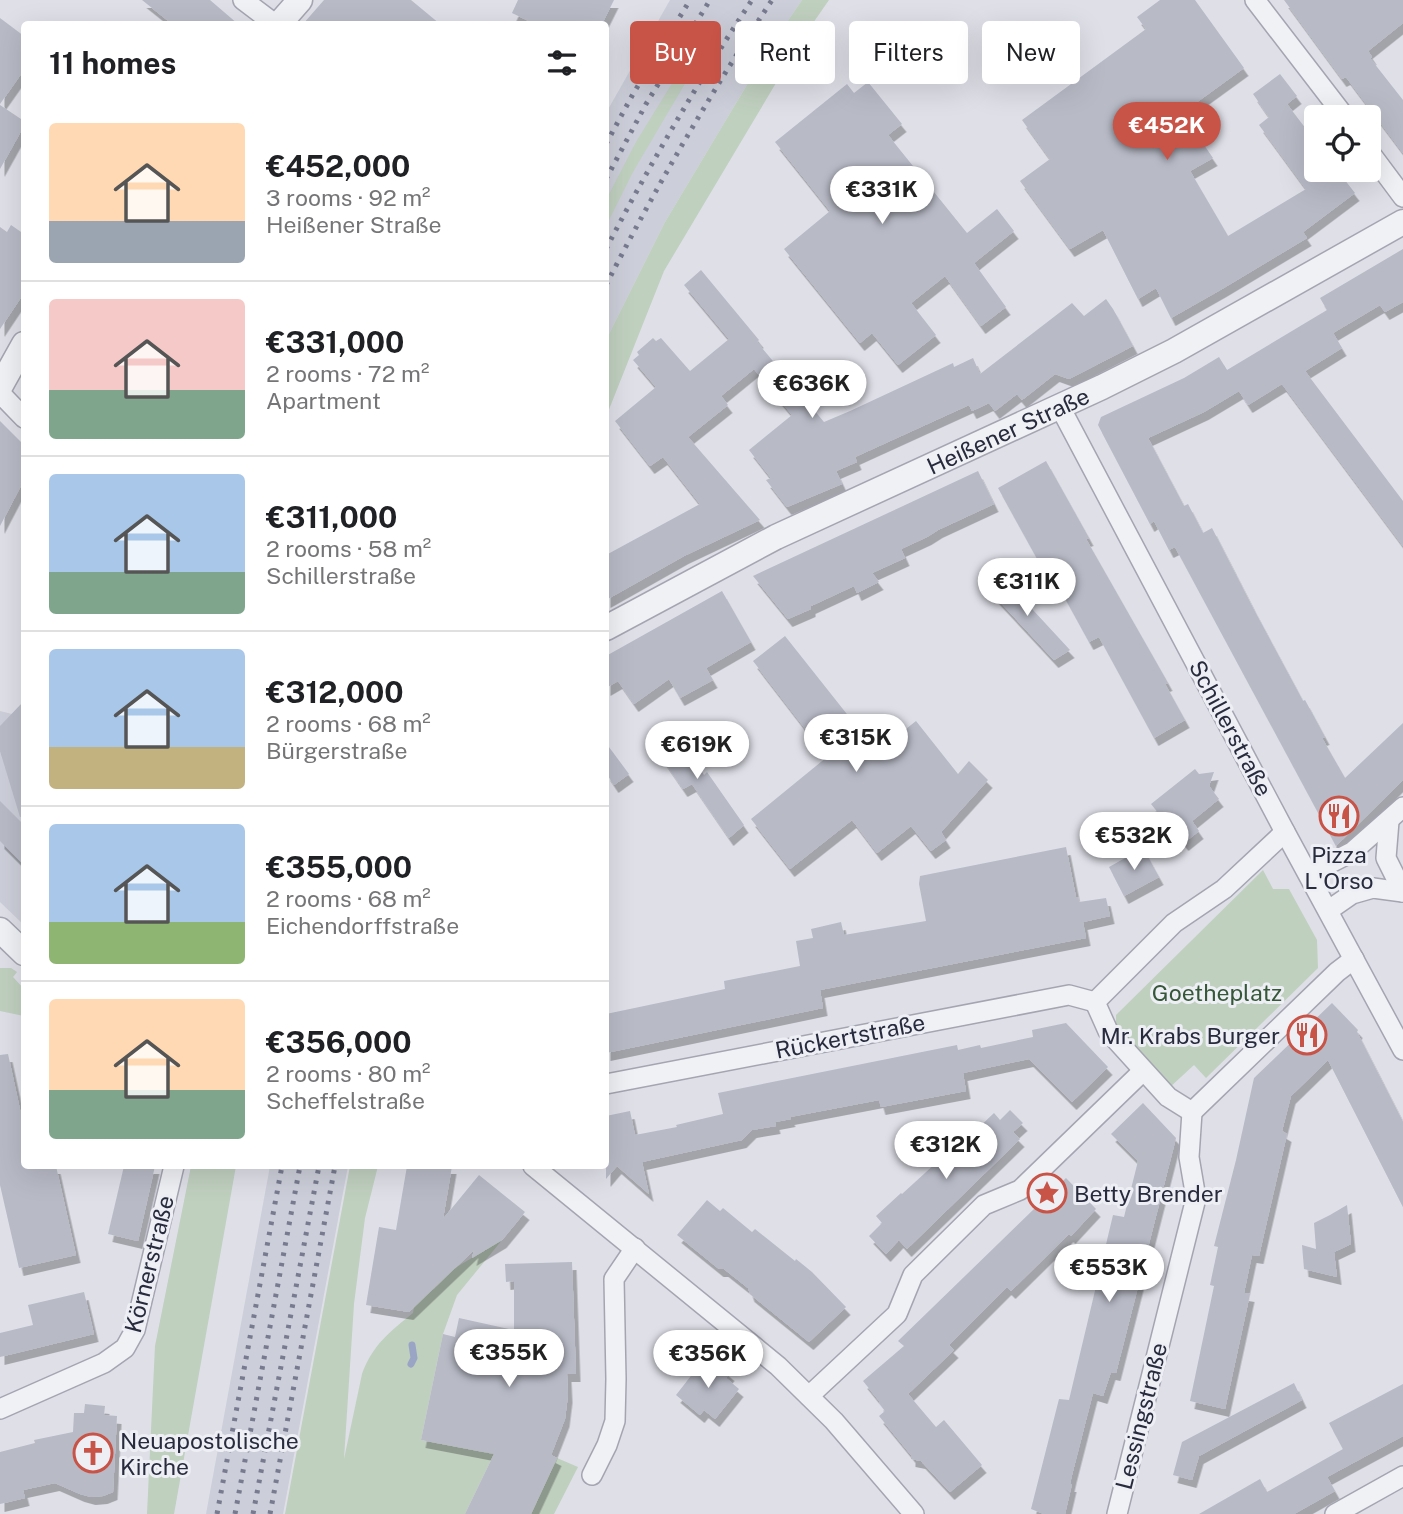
<!DOCTYPE html>
<meta charset="utf-8">
<style>
:root{--surface:#fff;--page:#f6f6f6;--text:#202124;--muted:#757577;--line:#e0e0e0;--accent:#c85347}
body{margin:0;font-family:"Public Sans",sans-serif;background:var(--page);color:var(--text);height:100vh;display:flex;flex-direction:column;font-size:26px;white-space:nowrap}
*{box-sizing:border-box;margin:0}
p{font-size:23px;color:var(--muted)}
.icon{flex:none;width:38px;height:38px;fill:none;stroke:currentColor;stroke-width:2;stroke-linecap:round;stroke-linejoin:round}
.map{position:relative;flex:1;overflow:hidden}
.side{position:absolute;left:21px;top:21px;width:588px;height:1148px;display:flex;flex-direction:column;background:var(--surface);border-radius:7px;box-shadow:0 7px 28px #0002}
.side>*{flex:none}
.hud{position:absolute;left:630px;top:21px;width:665px;height:63px;display:flex;gap:14px}
.buttons{position:absolute;left:1304px;top:105px;display:grid;gap:14px}
.buttons a{display:grid;place-items:center;width:77px;height:77px;border-radius:7px;background:var(--surface);box-shadow:0 7px 28px #0002;font-size:35px}
.price{position:absolute;translate:-50% -60px;padding:0 16px;border-radius:24px;background:#fff;color:#222;font-size:23px;line-height:46px;filter:drop-shadow(0 2px 4px #0008)}
.price::after{content:'';position:absolute;left:50%;top:42px;width:21px;height:16px;margin-left:-10px;background:inherit;clip-path:polygon(0 0,100% 0,50% 100%)}
.price.current{background:var(--accent);color:#fff}
ul{padding:0;list-style:none}
li{display:flex;align-items:center;gap:21px;height:175px;padding:0 28px}
li+li{border-top:2px solid var(--line)}
li span{display:grid;place-items:center;flex:none;width:196px;height:140px;border-radius:7px;color:#555}
li>.icon{margin-inline-start:auto}
span .icon{width:84px;height:84px;fill:#fffc;stroke-width:1}
li b{font-size:30px}
h2{display:flex;justify-content:space-between;align-items:center;height:84px;padding:0 28px;font-size:30px}
.chip{padding:0 24px;border-radius:7px;background:var(--surface);box-shadow:0 7px 28px #0002;font-size:24px;line-height:63px}
.chip.current{background:var(--accent);color:#fff}
.map>svg:first-child{display:block}
</style>
<div class="map">
<svg width="1403" height="1514" viewBox="0 0 1403 1514">
<defs>
<filter id="shadow"><feDropShadow dx="4.5" dy="8" stdDeviation="0" flood-color="#0004"/></filter>
</defs>
<rect width="100%" height="100%" fill="#dedfe7"/>
<g fill="#ccced9">
<polygon points="670,0 802,0 766,53 665,222 606,340 606,113"/>
<polygon points="24,701 24,925 0,902 0,711 12,714"/>
<polygon points="270,1166 348,1166 283,1514 206,1514"/>
</g>
<g fill="#c0d0bf">
<polygon points="802,0 829,0 804,36 664,271 606,417 606,340 665,222 766,53"/>
<polygon points="684,64 693,70 633,172 606,226 606,200 636,142"/>
<polygon points="1263,870 1273,889 1289,889 1317,940 1318,968 1206,1078 1194,1065 1169,1088 1116,1030 1116,1015"/>
<polygon points="11,968 17,972 13,977 24,989 24,1016 0,1011 0,968"/>
<polygon points="191,1166 236,1166 174,1514 147,1514 155,1346"/>
<path d="M350,1166H378L365,1218L354,1304L344,1459L362,1374C373,1344 390,1332 413,1313L419,1278L455,1268L502,1240L457,1295L443,1334L421,1440L484,1452L496,1450L465,1514H285Z"/>
<polygon points="557,1458 578,1467 554,1514 531,1514"/>
</g>
<g fill="none" stroke-linecap="round" stroke-linejoin="round">
<polyline stroke="#9aa5c6" stroke-width="7" points="411,1364 414,1358 412,1345"/>
</g>
<g fill="#b8bac6" filter="url(#shadow)">
<polygon points="142,0 210,0 238,24 172,24"/>
<polygon points="324,0 411,0 440,24 303,24"/>
<polygon points="518,0 614,0 602,24 535,24 512,13"/>
<polygon points="1160,0 1195,0 1244,68 1182,113 1213,158 1190,171 1228,236 1306,189 1259,125 1269,117 1253,94 1280,74 1297,96 1287,104 1316,142 1316,170 1337,170 1355,193 1303,232 1307,238 1222,289 1171,318 1156,288 1138,299 1103,230 1070,249 1020,181 1050,159 1022,120 1146,29 1137,17"/>
<polygon points="1284,0 1403,0 1403,23 1368,51 1372,57 1370,58 1403,100 1403,153 1346,77 1342,79"/>
<polygon points="0,18 24,36 24,70 0,104"/>
<polygon points="868,82 902,124 888,135 967,233 997,209 1014,231 974,263 1006,307 981,326 945,276 911,303 936,335 898,365 872,333 860,343 784,249 830,211 775,142 847,84 854,93"/>
<polygon points="0,105 24,121 24,126 0,169"/>
<polygon points="11,225 24,234 24,293 0,329 0,227 7,232"/>
<polygon points="1403,249 1403,302 1385,312 1380,305 1333,333 1342,348 1305,371 1403,501 1403,546 1282,384 1248,405 1239,391 1204,412 1148,438 1184,506 1188,504 1203,533 1212,528 1253,608 1303,701 1305,700 1325,737 1322,738 1345,778 1403,723 1403,780 1336,846 1175,547 1169,550 1154,521 1150,524 1098,425 1101,417 1184,378 1219,357 1227,370 1327,310 1320,298"/>
<polygon points="701,270 759,340 757,342 824,422 850,411 953,363 954,367 973,358 980,374 1072,303 1084,316 1106,299 1113,309 1133,346 1069,379 1055,374 1022,400 1017,394 995,411 989,403 972,411 969,405 855,457 857,462 836,471 842,484 787,507 766,480 771,478 749,450 792,415 754,369 721,396 728,405 688,437 760,520 684,556 606,600 606,555 700,504 663,457 650,466 615,421 656,387 633,360 639,355 637,352 653,338 656,341 661,338 690,371 729,339 684,285"/>
<polygon points="0,421 24,445 24,480 0,526"/>
<polygon points="1046,461 1089,538 1086,539 1168,683 1165,684 1185,720 1154,738 1099,637 1089,642 1045,562 1040,564 998,488"/>
<polygon points="978,471 994,504 938,530 927,537 901,549 905,558 872,573 879,582 857,593 854,586 811,606 811,609 788,619 753,576"/>
<polygon points="1000,574 1033,610 1070,650 1054,660 986,587"/>
<polygon points="722,591 751,642 706,668 713,680 680,698 669,679 634,704 618,681 606,688 606,656"/>
<polygon points="785,636 877,752 916,721 958,774 969,761 988,780 941,832 946,840 931,851 911,826 877,853 852,820 790,869 751,819 827,757 753,661"/>
<polygon points="24,701 24,816 20,817 0,751 0,726"/>
<polygon points="674,730 704,775 707,772 744,825 729,838 692,784 683,789 653,745"/>
<polygon points="606,743 629,774 614,785 606,773"/>
<polygon points="1195,769 1199,774 1214,772 1209,786 1219,799 1192,821 1199,831 1184,843 1176,833 1175,834 1151,804"/>
<polygon points="0,801 24,825 24,865 0,841"/>
<polygon points="1066,847 1076,897 1078,897 1079,902 1106,898 1110,916 1083,922 1086,938 820,990 823,1008 606,1053 606,1014 725,989 724,981 800,966 796,941 813,938 811,929 841,922 844,935 926,921 919,884 920,876"/>
<polygon points="1143,848 1159,877 1124,896 1109,867"/>
<polygon points="1332,1003 1358,1030 1357,1032 1403,1122 1403,1207 1328,1060 1291,1096 1282,1131 1287,1134 1259,1256 1252,1255 1244,1293 1250,1294 1225,1409 1190,1401 1214,1286 1210,1285 1218,1247 1214,1246 1236,1160 1254,1078"/>
<polygon points="1066,1023 1108,1067 1072,1102 1029,1059 963,1073 966,1091 881,1107 879,1100 790,1117 791,1119 775,1122 776,1126 752,1130 742,1140 642,1162 649,1194 617,1166 606,1179 606,1116 630,1111 635,1135 677,1127 676,1125 723,1114 718,1093 957,1045 958,1050 980,1045 981,1048 1033,1037 1032,1030"/>
<polygon points="8,1054 24,1128 24,1166 56,1166 76,1255 19,1268 0,1185 0,1055"/>
<polygon points="1143,1103 1176,1138 1116,1373 1111,1372 1103,1396 1093,1393 1072,1475 1070,1484 1072,1484 1065,1514 1044,1514 1031,1509 1059,1399 1069,1400 1113,1215 1124,1217 1138,1161 1111,1134"/>
<polygon points="1010,1110 1023,1123 1013,1132 1020,1139 907,1249 899,1240 886,1254 869,1236 882,1223 876,1216 901,1193 902,1194 937,1162 933,1159 972,1122 974,1132 994,1113 1000,1120"/>
<polygon points="124,1166 155,1166 138,1241 108,1234"/>
<polygon points="407,1166 452,1166 443,1219 479,1175 525,1212 502,1240 472,1258 474,1250 409,1312 366,1305 379,1227 396,1230"/>
<polygon points="1066,1178 1096,1209 1071,1236 1069,1234 1011,1291 1007,1287 949,1345 954,1350 908,1394 936,1427 944,1420 982,1465 950,1492 921,1461 911,1459 911,1455 879,1416 885,1411 879,1403 880,1402 863,1381 904,1346 898,1341"/>
<polygon points="707,1200 720,1211 723,1208 752,1232 755,1229 795,1261 796,1259 812,1272 846,1307 809,1342 750,1294 748,1288 724,1269 719,1269 677,1235"/>
<polygon points="1347,1205 1351,1244 1334,1252 1337,1277 1304,1269 1302,1245 1316,1249 1314,1223 1330,1215"/>
<polygon points="572,1262 576,1374 567,1374 568,1395 565,1419 551,1455 557,1458 531,1514 465,1514 494,1454 421,1440 443,1334 455,1337 459,1318 514,1330 514,1281 506,1282 505,1264"/>
<polygon points="84,1292 94,1334 0,1357 0,1333 33,1325 28,1305"/>
<polygon points="710,1364 719,1364 730,1373 726,1378 739,1389 715,1419 704,1410 700,1415 676,1395 694,1372 699,1368 704,1372"/>
<polygon points="1294,1383 1302,1400 1199,1456 1192,1480 1173,1475 1182,1442"/>
<polygon points="1403,1384 1403,1436 1327,1477 1335,1491 1294,1514 1199,1514 1260,1479 1267,1492 1343,1449 1329,1423"/>
<polygon points="85,1404 105,1406 104,1415 117,1416 113,1492 103,1496 91,1497 80,1494 55,1483 23,1490 25,1498 0,1504 0,1452 35,1443 34,1440 73,1432 74,1413 84,1413"/>
</g>
<g fill="none" stroke-linecap="round" stroke-linejoin="round">
<defs>
<g id="minor">
<polyline points="243,0 275,24"/>
<polyline points="1255,0 1345,117"/>
<polyline points="1368,150 1403,197"/>
<polyline points="0,393 24,418"/>
<polyline points="1060,407 1285,832 1403,1050"/>
<polyline points="1389,821 1386,858 1403,892"/>
<polyline points="1309,874 1352,852 1403,807"/>
<polyline points="1329,910 1352,894 1373,888 1403,892"/>
<polyline points="606,1084 1069,995 1095,1002"/>
<polyline points="1192,1112 1168,1097 1108,1031 1095,1002 1174,923 1224,889 1285,832"/>
<polyline points="1192,1112 1337,972 1354,959"/>
<polyline points="533,1166 778,1366 834,1421 914,1514"/>
<polyline points="809,1396 897,1314 913,1275 984,1205 1020,1190 1143,1071"/>
<polyline points="0,1409 104,1363 125,1348 135,1330 174,1166"/>
<polyline points="592,1475 607,1445 615,1421 616,1379 614,1279 635,1248"/>
<polyline points="1117,1514 1196,1198 1189,1157 1192,1112"/>
<polyline points="1335,1514 1403,1476"/>
</g>
<g id="tertiary">
<polyline points="279,24 300,0"/>
<polyline points="0,387 24,344"/>
<path id="s1" d="M606,628L776,537L1102,387L1174,351L1403,222"/>
<polyline points="0,930 24,953"/>
</g>
</defs>
<use href="#minor" stroke="#a4a5b1" stroke-width="22"/>
<use href="#tertiary" stroke="#a4a5b1" stroke-width="27"/>
<use href="#minor" stroke="#f0f1f5" stroke-width="19"/>
<use href="#tertiary" stroke="#f0f1f5" stroke-width="24"/>
<g stroke="#787b90" stroke-width="5" stroke-dasharray="3.5 7" stroke-linecap="butt">
<polyline points="606,144 633,94 690,0"/>
<polyline points="606,179 646,104 710,0"/>
<path d="M606,249C650,164 699,80 752,0"/>
<path d="M606,285C656,187 711,92 772,0"/>
<polyline points="217,1514 282,1166"/>
<polyline points="235,1514 300,1166"/>
<polyline points="253,1514 319,1166"/>
<polyline points="270,1514 335,1166"/>
</g>
</g>
<defs>
<symbol id="restaurant-ring" viewBox="-11 -11 22 22"><circle r="9.5" fill="#edeff5" stroke="#c85347" stroke-width="1.5"/><path d="M-5-6h1v4h1v-4h1v4h1v-4h1v5L-1.5 .5V6h-2V.5L-5-1ZM5-6V6H3V1.5H1.5Q1.5-4 5-6Z" fill="#c85347"/></symbol>
<symbol id="sight-ring" viewBox="-11 -11 22 22"><circle r="9.5" fill="#edeff5" stroke="#c85347" stroke-width="1.5"/><path d="M0-6L1.8-2.2L6-1.7L2.9 1.2L3.7 5.4L0 3.3L-3.7 5.4L-2.9 1.2L-6-1.7L-1.8-2.2Z" fill="#c85347"/></symbol>
<symbol id="church-ring" viewBox="-11 -11 22 22"><circle r="9.5" fill="#edeff5" stroke="#c85347" stroke-width="1.5"/><path d="M-1.2-6h2.4v3.5h3.3v2.4h-3.3V6h-2.4V-.1h-3.3v-2.4h3.3Z" fill="#c85347"/></symbol>
</defs>
<g fill-rule="evenodd">
<use href="#restaurant-ring" x="1317" y="794" width="44" height="44"/>
<use href="#restaurant-ring" x="1285" y="1013" width="44" height="44"/>
<use href="#sight-ring" x="1025" y="1171" width="44" height="44"/>
<use href="#church-ring" x="71" y="1431" width="44" height="44"/>
</g>
<g text-anchor="middle" dominant-baseline="central" stroke-width="6" stroke-linejoin="round" paint-order="stroke">
<g font-size="23" fill="#282b3d" stroke="#edeff5">
<text stroke="none"><textPath href="#s1" startOffset="448">Heißener Straße</textPath></text>
<text transform="translate(1231 728) rotate(62)">Schillerstraße</text>
<text transform="translate(850 1036) rotate(-11)">Rückertstraße</text>
<text transform="translate(149 1264) rotate(-76)">Körnerstraße</text>
<text transform="translate(1141 1416) rotate(-76)">Lessingstraße</text>
</g>
<g font-size="23" fill="#282b3d" stroke="#edeff5" text-anchor="start">
<text x="1339" y="854" text-anchor="middle">Pizza<tspan x="1339" dy="26">L'Orso</tspan></text>
<text x="1280" y="1035" text-anchor="end">Mr. Krabs Burger</text>
<text x="1074" y="1193">Betty Brender</text>
<text x="120" y="1440">Neuapostolische<tspan x="120" dy="26">Kirche</tspan></text>
</g>
<g font-size="23" fill="#365838" stroke="#edeff5">
<text x="1217" y="992">Goetheplatz</text>
</g>
</g>
</svg>
<div class="buttons">
<a><svg class="icon" aria-label="locate" viewBox="0 0 24 24"><circle cx="12" cy="12" r="6"/><path d="M12 2v4M12 18v4M2 12h4M18 12h4"/></svg></a>
</div>
<b class="price current" style="left:1167px;top:162px">€452K</b>
<b class="price" style="left:882px;top:226px">€331K</b>
<b class="price" style="left:812px;top:420px">€636K</b>
<b class="price" style="left:1027px;top:618px">€311K</b>
<b class="price" style="left:856px;top:774px">€315K</b>
<b class="price" style="left:697px;top:781px">€619K</b>
<b class="price" style="left:1134px;top:872px">€532K</b>
<b class="price" style="left:946px;top:1181px">€312K</b>
<b class="price" style="left:1109px;top:1304px">€553K</b>
<b class="price" style="left:509px;top:1389px">€355K</b>
<b class="price" style="left:708px;top:1390px">€356K</b>
<div class="hud">
<a class="chip current">Buy</a>
<a class="chip">Rent</a>
<a class="chip">Filters</a>
<a class="chip">New</a>
</div>
<section class="side">
<h2>11 homes<svg class="icon" aria-label="filters" viewBox="0 0 24 24"><path d="M4 7h16M4 17h16"/><circle cx="9" cy="7" r="2"/><circle cx="15" cy="17" r="2"/></svg></h2>
<ul>
<li><span style="background:linear-gradient(#ffd9b3 70%,#9aa5b1 0)"><svg class="icon" aria-label="home" viewBox="0 0 24 24"><path d="M3 11l9-7 9 7M6 9v11h12V9"/></svg></span><div><b>€452,000</b><p>3 rooms · 92 m²</p><p>Heißener Straße</p></div></li>
<li><span style="background:linear-gradient(#f6c9c9 65%,#7fa58c 0)"><svg class="icon" aria-label="home" viewBox="0 0 24 24"><path d="M3 11l9-7 9 7M6 9v11h12V9"/></svg></span><div><b>€331,000</b><p>2 rooms · 72 m²</p><p>Apartment</p></div></li>
<li><span style="background:linear-gradient(#a9c7e8 70%,#7fa58c 0)"><svg class="icon" aria-label="home" viewBox="0 0 24 24"><path d="M3 11l9-7 9 7M6 9v11h12V9"/></svg></span><div><b>€311,000</b><p>2 rooms · 58 m²</p><p>Schillerstraße</p></div></li>
<li><span style="background:linear-gradient(#a9c7e8 70%,#c2b280 0)"><svg class="icon" aria-label="home" viewBox="0 0 24 24"><path d="M3 11l9-7 9 7M6 9v11h12V9"/></svg></span><div><b>€312,000</b><p>2 rooms · 68 m²</p><p>Bürgerstraße</p></div></li>
<li><span style="background:linear-gradient(#a9c7e8 70%,#8fb573 0)"><svg class="icon" aria-label="home" viewBox="0 0 24 24"><path d="M3 11l9-7 9 7M6 9v11h12V9"/></svg></span><div><b>€355,000</b><p>2 rooms · 68 m²</p><p>Eichendorffstraße</p></div></li>
<li><span style="background:linear-gradient(#ffd9b3 65%,#7fa58c 0)"><svg class="icon" aria-label="home" viewBox="0 0 24 24"><path d="M3 11l9-7 9 7M6 9v11h12V9"/></svg></span><div><b>€356,000</b><p>2 rooms · 80 m²</p><p>Scheffelstraße</p></div></li>
</ul>
</section>
</div>
